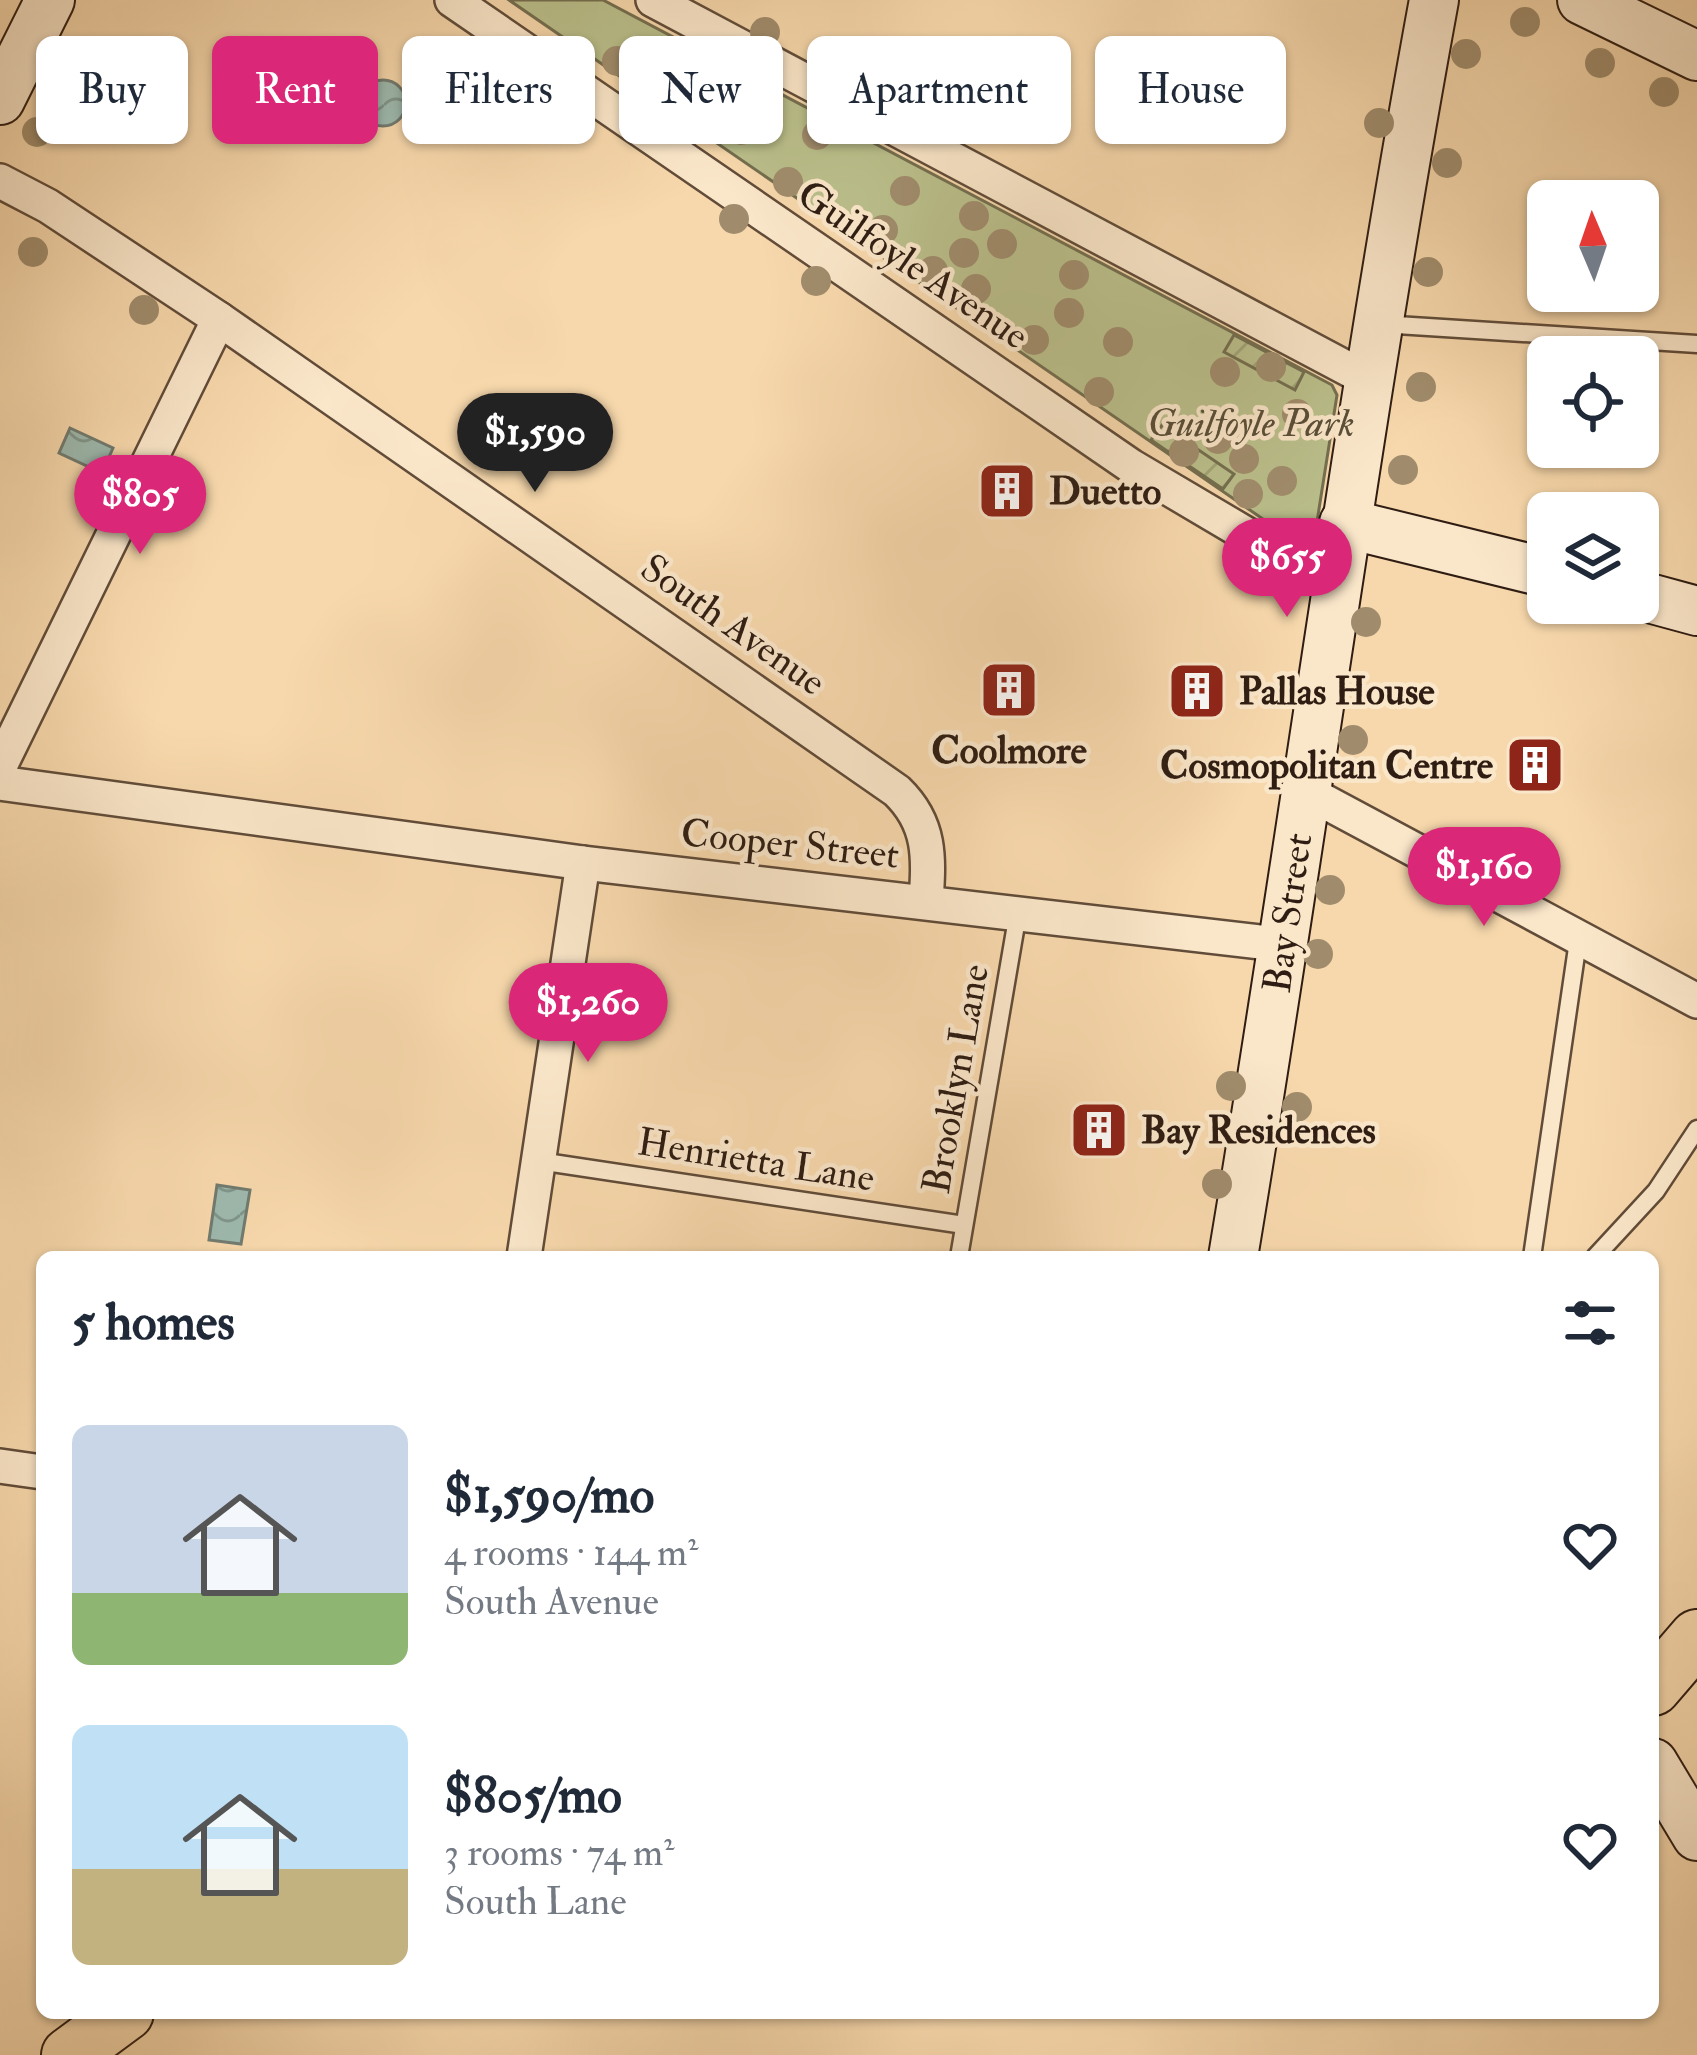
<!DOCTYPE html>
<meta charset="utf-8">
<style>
:root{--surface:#fff;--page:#f2f2f3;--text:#1f2937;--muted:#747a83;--accent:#db2777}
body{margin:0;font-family:"IM FELL Double Pica",serif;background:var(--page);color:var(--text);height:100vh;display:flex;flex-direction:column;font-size:45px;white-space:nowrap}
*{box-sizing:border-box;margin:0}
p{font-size:39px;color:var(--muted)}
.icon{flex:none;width:66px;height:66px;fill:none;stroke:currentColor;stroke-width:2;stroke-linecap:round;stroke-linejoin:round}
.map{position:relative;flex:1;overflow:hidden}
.drawer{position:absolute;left:36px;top:1251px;width:1623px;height:768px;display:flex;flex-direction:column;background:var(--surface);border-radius:18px;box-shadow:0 3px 9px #0004}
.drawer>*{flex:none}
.hud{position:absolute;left:36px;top:36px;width:1626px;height:108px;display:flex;gap:24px}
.needle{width:78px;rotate:358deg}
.buttons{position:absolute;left:1527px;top:180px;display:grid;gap:24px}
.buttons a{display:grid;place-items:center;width:132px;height:132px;border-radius:18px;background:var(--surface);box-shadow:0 3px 9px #0004;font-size:60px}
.price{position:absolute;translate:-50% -102px;padding:0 27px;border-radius:42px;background:var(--accent);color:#fff;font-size:39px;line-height:78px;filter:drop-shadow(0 3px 6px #0008)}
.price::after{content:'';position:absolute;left:50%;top:72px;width:36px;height:27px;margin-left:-18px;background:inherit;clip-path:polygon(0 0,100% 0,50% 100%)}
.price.active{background:#222;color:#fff}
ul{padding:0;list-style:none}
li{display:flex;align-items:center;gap:36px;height:300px;padding:0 36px}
li span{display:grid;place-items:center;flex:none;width:336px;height:240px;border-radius:18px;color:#555}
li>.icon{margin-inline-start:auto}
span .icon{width:144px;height:144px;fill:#fffc;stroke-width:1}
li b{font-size:51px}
h2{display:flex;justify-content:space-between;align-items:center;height:144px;padding:0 36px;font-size:51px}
.pill{padding:0 42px;border-radius:18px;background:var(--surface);box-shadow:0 3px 9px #0004;font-size:42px;line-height:108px}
.pill.active{background:var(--accent);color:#fff}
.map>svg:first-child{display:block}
</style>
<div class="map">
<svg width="1697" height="2055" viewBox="0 0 1697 2055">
<defs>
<pattern id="garden-furrows" width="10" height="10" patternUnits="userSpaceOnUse" patternTransform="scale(3)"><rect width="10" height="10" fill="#babf8b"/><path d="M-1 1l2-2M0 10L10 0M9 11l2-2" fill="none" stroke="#a0a477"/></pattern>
<pattern id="water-waves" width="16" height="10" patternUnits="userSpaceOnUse" patternTransform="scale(3)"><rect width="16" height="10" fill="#9db9ae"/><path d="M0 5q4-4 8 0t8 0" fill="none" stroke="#80968c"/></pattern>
</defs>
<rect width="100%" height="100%" fill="#f7d8ac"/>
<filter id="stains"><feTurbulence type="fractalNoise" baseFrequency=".00167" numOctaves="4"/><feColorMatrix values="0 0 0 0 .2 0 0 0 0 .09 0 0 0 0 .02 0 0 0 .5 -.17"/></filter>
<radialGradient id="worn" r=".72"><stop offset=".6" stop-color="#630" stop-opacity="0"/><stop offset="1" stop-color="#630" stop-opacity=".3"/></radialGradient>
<polygon fill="#babf8b" stroke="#746e4f" stroke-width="3" points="509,0 603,0 1332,385 1337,395 1316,528 1302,540 1292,539"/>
<g fill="url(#garden-furrows)" stroke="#746e4f" stroke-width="3">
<polygon points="1234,335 1304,372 1295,390 1224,352"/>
<polygon points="1162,425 1234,474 1223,489 1151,440"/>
</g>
<g fill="url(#water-waves)" stroke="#717b70" stroke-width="3">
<circle cx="383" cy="103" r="23"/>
<polygon points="70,428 113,448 102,473 59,453"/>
<polygon points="217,1185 250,1190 241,1244 209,1240"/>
</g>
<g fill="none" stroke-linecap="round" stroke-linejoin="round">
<defs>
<g id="lane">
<polyline points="1381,324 1697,344"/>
<polyline points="539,1161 964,1225"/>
<polyline points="959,1257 1018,913"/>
<polyline points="1532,1257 1578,941"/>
<polyline points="1595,1257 1656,1191 1697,1129"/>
</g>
<g id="street">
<polyline points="452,0 1131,466 1334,586"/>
<polyline points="653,0 1367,379"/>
<path d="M0,181L48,206L219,319L897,791C931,824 929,857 926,902"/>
<polyline points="0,766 219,319"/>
<polyline points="0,783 583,863 1285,945"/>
<polyline points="1305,791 1697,1001"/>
<polyline points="524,1257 583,863"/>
<polyline points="0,1466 42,1472"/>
</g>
<g id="secondary">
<polyline points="1582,0 1697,56"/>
<polyline points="0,100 50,0"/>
<polyline points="1344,523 1548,573"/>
<polyline points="1638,595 1697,611"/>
<path d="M1233,1257C1303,838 1357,418 1434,0"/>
<polyline points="1653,1763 1697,1836"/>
</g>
<g id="primary">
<polyline points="1653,1688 1697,1637"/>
<polyline points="69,2055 126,2013"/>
</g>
</defs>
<use href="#lane" stroke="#614c39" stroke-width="21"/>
<use href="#street" stroke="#614c39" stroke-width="38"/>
<use href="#secondary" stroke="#2f1d13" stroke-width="52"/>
<use href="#primary" stroke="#2f1d13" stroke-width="58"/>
<use href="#lane" stroke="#fae6c9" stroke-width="16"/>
<use href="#street" stroke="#fae6c9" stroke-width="33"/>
<use href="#secondary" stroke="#fae6c9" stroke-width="48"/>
<use href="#primary" stroke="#f7d8ac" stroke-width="54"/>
</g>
<g fill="#a08c6c">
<circle cx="1525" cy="22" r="15"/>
<circle cx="765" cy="32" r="15"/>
<circle cx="1466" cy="54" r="15"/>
<circle cx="617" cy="61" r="15"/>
<circle cx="1600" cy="63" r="15"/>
<circle cx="719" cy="80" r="15"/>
<circle cx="1664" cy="92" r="15"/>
<circle cx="540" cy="102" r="15"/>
<circle cx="678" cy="103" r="15"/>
<circle cx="1379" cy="123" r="15"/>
<circle cx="741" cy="130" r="15"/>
<circle cx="37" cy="132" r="15"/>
<circle cx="817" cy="135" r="15"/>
<circle cx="1447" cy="163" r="15"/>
<circle cx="788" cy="182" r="15"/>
<circle cx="905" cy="191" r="15"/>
<circle cx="974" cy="216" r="15"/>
<circle cx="734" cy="219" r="15"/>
<circle cx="883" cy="230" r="15"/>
<circle cx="1002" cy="244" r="15"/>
<circle cx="33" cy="252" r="15"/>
<circle cx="964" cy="253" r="15"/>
<circle cx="933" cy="271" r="15"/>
<circle cx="1428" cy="272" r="15"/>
<circle cx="1074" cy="275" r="15"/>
<circle cx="816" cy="281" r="15"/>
<circle cx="976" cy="289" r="15"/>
<circle cx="144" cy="310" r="15"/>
<circle cx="1069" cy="313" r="15"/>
<circle cx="1034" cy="340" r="15"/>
<circle cx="1118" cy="342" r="15"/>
<circle cx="1271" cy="367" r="15"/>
<circle cx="1225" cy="372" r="15"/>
<circle cx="1421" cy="387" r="15"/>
<circle cx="1099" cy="392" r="15"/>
<circle cx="1297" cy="414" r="15"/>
<circle cx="1218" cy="439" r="15"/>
<circle cx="1184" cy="452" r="15"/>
<circle cx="1244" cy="459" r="15"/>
<circle cx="1403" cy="470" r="15"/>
<circle cx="1282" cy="481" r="15"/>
<circle cx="1248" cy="494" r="15"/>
<circle cx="1366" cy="622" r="15"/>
<circle cx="1353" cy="740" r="15"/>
<circle cx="1330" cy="890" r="15"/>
<circle cx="1318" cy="954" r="15"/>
<circle cx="1231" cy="1086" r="15"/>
<circle cx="1297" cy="1107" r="15"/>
<circle cx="1217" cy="1184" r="15"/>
</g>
<defs>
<symbol id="building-square" viewBox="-11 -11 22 22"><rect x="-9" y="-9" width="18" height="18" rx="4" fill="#8f2418" stroke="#fae6c9"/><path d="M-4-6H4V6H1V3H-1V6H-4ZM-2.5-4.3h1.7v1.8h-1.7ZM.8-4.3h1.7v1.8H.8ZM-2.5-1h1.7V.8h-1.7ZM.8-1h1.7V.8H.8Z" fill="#fff"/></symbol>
</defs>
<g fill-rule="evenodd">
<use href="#building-square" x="974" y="458" width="66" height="66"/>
<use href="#building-square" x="976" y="657" width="66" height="66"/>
<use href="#building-square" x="1164" y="658" width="66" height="66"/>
<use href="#building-square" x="1502" y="732" width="66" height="66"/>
<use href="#building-square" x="1066" y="1097" width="66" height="66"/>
</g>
<g text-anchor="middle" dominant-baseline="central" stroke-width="9" stroke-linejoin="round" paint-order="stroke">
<g font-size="39" fill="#2f1d13" stroke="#fae6c9">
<text transform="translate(913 265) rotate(34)">Guilfoyle Avenue</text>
<text transform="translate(733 625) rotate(35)">South Avenue</text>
<text transform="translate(790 844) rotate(6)">Cooper Street</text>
<text transform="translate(1288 913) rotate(-82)">Bay Street</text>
<text transform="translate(956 1079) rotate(-80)">Brooklyn Lane</text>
<text transform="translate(756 1160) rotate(9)">Henrietta Lane</text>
</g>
<g font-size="39" font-style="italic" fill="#594e37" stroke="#fae6c9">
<text x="1251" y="423">Guilfoyle Park</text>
</g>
<g font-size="39" font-weight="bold" fill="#2f1d13" stroke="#fae6c9" text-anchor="start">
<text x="1049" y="491">Duetto</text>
<text x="1239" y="691">Pallas House</text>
<text x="1009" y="750" text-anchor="middle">Coolmore</text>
<text x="1493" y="765" text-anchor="end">Cosmopolitan Centre</text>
<text x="1141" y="1130">Bay Residences</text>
</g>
</g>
<rect width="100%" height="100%" filter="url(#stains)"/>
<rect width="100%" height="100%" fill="url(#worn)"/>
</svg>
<div class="buttons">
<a><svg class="needle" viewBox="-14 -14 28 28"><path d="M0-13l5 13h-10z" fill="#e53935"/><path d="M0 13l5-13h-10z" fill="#747a83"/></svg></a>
<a><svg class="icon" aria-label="locate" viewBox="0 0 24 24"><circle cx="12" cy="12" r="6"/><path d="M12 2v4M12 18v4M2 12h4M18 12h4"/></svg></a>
<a><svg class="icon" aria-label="layers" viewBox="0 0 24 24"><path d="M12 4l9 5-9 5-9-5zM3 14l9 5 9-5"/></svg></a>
</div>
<b class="price active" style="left:535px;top:495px">$1,590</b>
<b class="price" style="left:140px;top:557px">$805</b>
<b class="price" style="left:1287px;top:620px">$655</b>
<b class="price" style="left:1484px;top:929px">$1,160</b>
<b class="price" style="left:588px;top:1065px">$1,260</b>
<div class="hud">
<a class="pill">Buy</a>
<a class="pill active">Rent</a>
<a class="pill">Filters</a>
<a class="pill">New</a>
<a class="pill">Apartment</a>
<a class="pill">House</a>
</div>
<section class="drawer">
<h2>5 homes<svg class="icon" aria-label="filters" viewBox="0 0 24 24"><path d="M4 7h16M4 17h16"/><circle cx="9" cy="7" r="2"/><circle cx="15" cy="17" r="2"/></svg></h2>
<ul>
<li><span style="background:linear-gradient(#c9d6e8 70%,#8fb573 0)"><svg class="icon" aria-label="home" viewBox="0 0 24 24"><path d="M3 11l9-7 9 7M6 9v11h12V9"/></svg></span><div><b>$1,590/mo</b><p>4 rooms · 144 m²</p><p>South Avenue</p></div><svg class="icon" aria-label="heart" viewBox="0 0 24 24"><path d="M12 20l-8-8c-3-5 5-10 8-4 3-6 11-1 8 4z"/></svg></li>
<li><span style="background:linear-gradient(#bfe0f5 60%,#c2b280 0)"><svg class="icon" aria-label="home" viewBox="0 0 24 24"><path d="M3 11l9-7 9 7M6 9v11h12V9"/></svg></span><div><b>$805/mo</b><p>3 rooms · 74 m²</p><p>South Lane</p></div><svg class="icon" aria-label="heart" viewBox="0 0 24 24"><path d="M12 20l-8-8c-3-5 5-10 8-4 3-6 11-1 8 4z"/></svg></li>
</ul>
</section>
</div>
